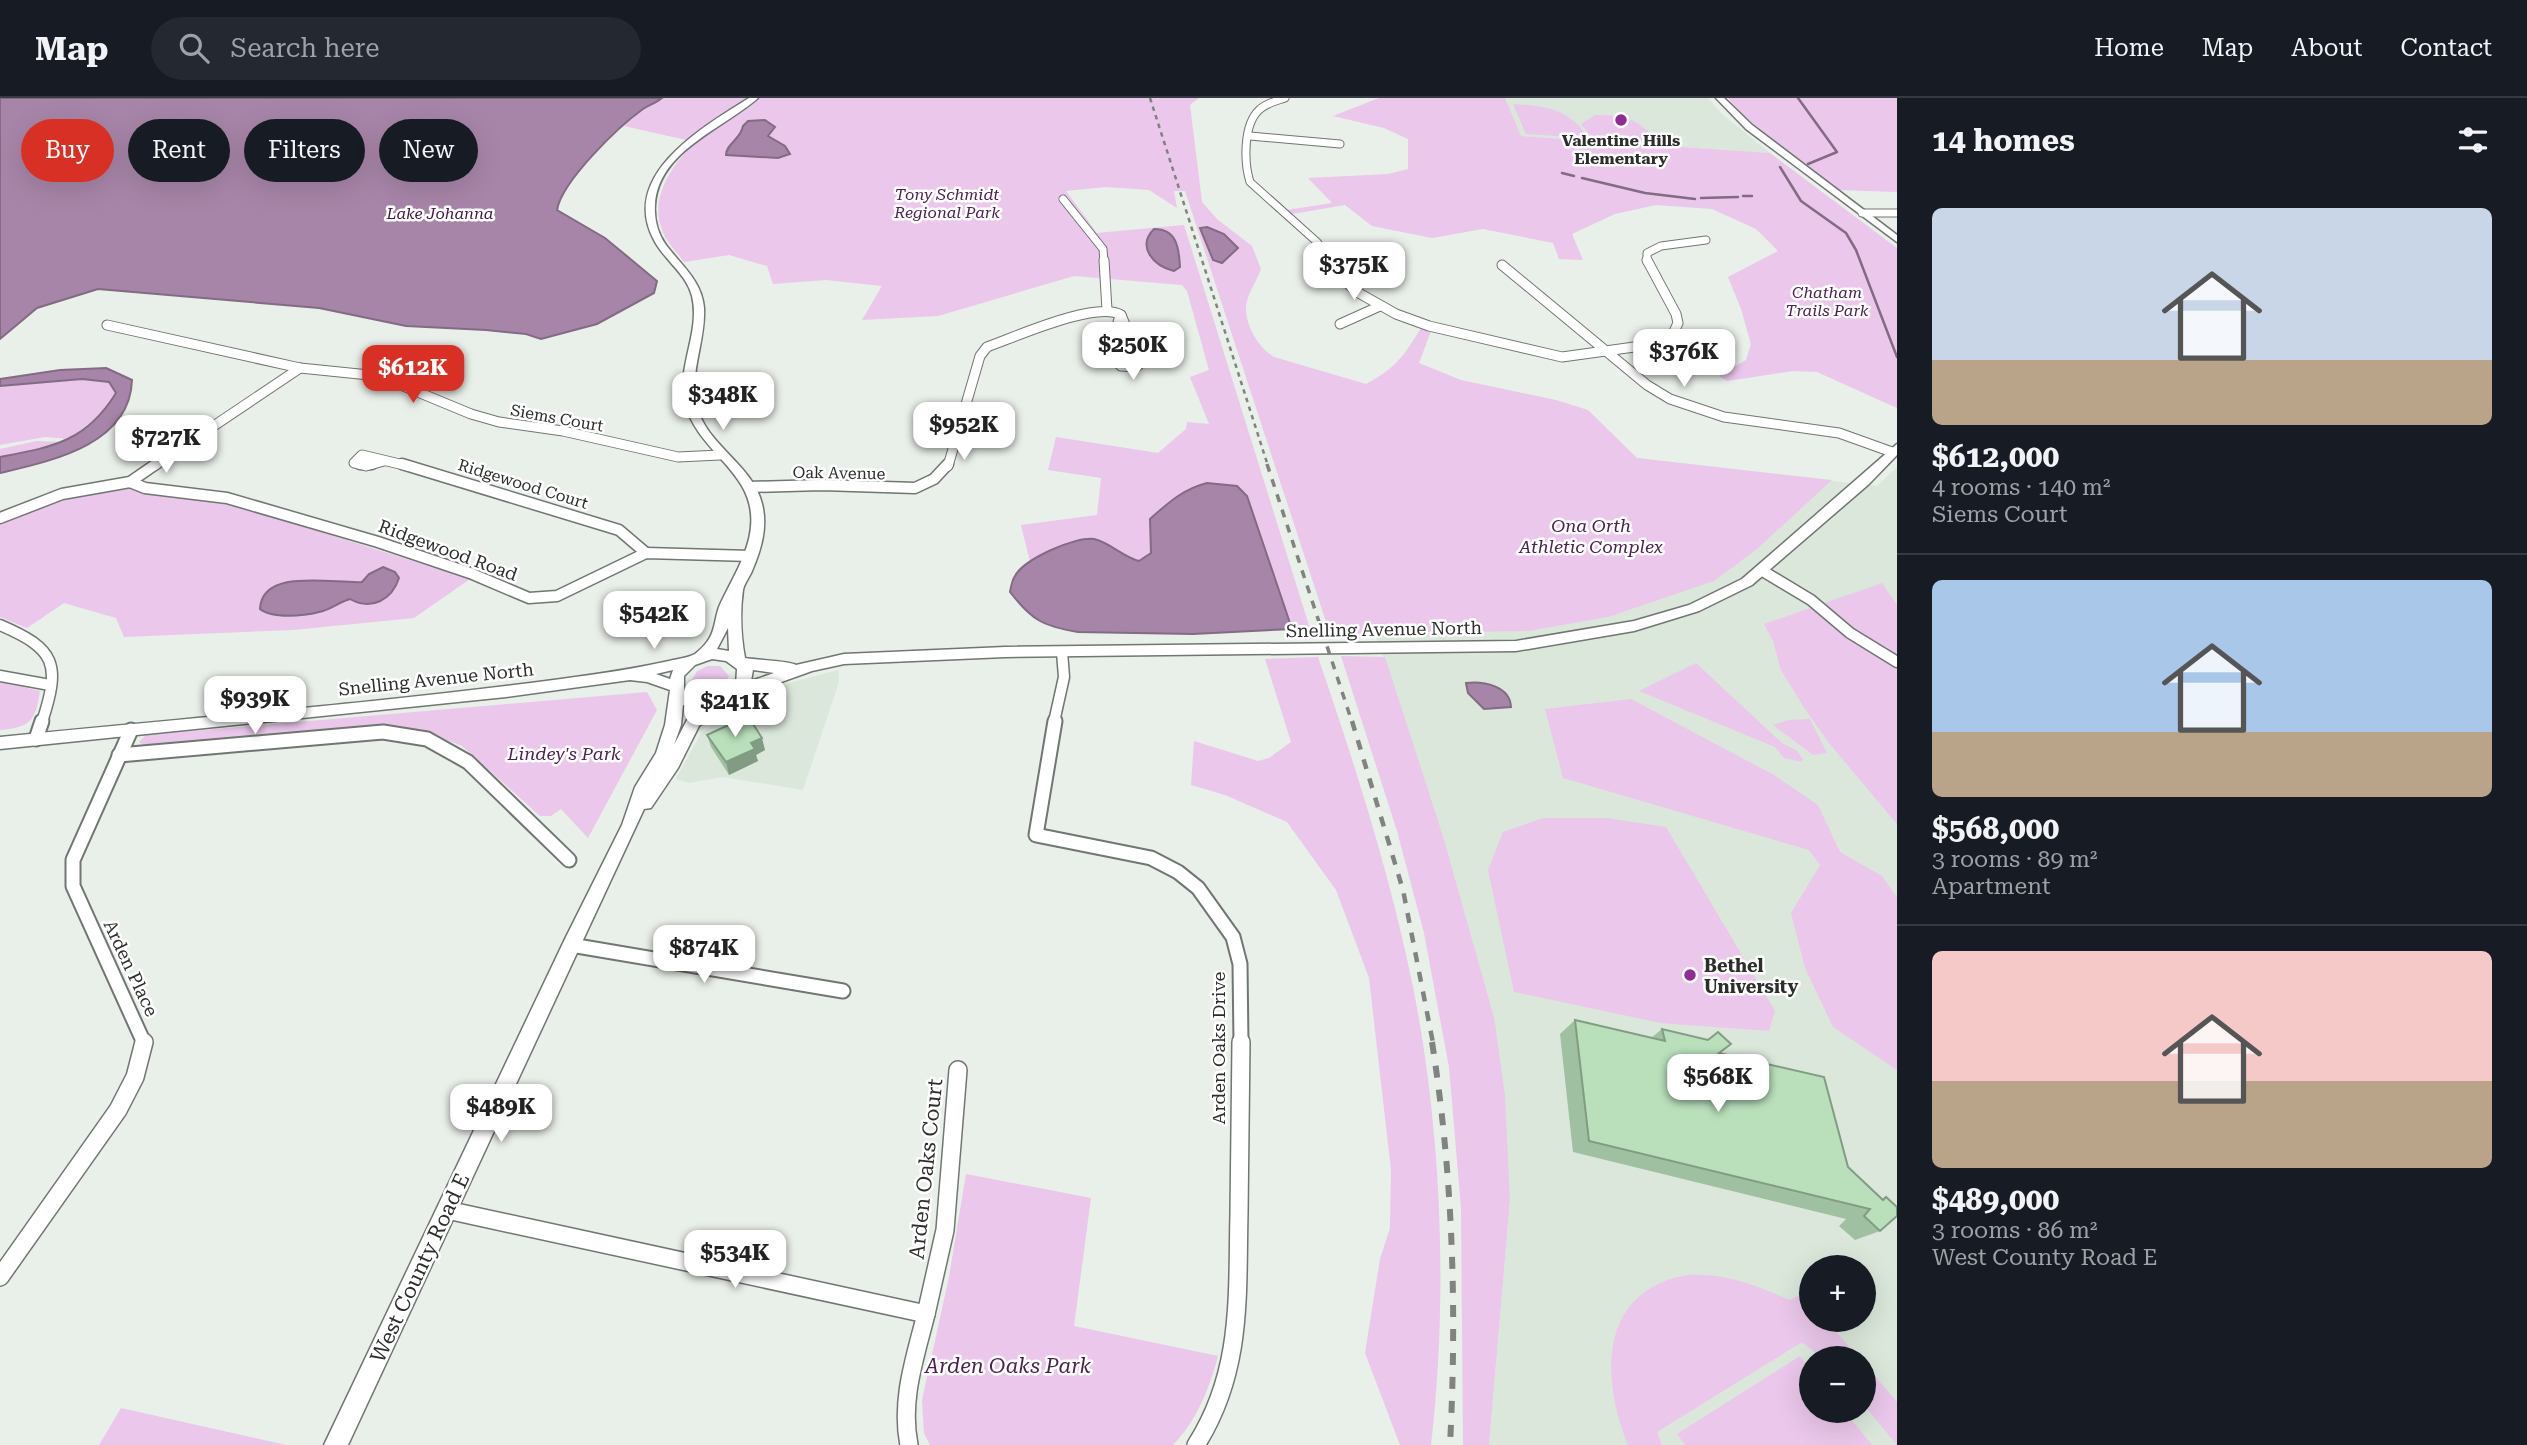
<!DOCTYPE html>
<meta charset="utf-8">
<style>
:root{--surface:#171b24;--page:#242831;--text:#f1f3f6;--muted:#9ea1a6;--line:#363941;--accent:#d93025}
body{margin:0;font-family:"Roboto Serif",serif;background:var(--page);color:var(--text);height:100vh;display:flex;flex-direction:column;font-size:26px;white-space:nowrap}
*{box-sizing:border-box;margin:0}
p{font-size:23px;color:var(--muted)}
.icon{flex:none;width:38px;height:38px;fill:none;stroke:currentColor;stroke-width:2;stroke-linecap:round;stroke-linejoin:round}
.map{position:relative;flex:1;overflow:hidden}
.sheet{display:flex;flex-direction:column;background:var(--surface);width:630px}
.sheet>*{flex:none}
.top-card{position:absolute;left:21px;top:21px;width:665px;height:63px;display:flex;gap:14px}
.tools{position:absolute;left:1799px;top:1157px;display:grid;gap:14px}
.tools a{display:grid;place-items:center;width:77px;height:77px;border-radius:50%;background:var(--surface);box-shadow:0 7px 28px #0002;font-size:35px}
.price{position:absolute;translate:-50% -60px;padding:0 16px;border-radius:14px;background:#fff;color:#222;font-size:23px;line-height:46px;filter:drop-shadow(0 2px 4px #0008)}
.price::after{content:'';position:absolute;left:50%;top:42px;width:21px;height:16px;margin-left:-10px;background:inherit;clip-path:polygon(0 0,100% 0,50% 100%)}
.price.on{background:var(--accent);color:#fff}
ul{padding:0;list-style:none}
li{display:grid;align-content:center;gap:14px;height:371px;padding:0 35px}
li+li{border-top:2px solid var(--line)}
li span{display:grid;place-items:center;height:217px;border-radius:10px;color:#555}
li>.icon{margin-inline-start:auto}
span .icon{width:126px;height:126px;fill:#fffc;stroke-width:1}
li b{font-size:30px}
h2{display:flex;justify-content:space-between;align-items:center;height:84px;padding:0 35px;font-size:30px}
.tag{padding:0 24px;border-radius:32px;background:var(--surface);box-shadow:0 7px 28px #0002;font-size:24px;line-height:63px}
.tag.on{background:var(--accent);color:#fff}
header{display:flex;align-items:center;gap:42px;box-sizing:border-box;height:98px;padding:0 35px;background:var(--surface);border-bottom:2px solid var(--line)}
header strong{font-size:33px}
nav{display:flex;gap:38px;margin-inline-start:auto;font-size:24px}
.search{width:490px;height:63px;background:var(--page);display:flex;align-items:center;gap:18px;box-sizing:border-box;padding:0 24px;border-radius:38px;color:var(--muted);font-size:26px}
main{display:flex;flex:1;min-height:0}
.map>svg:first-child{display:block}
</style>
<header>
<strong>Map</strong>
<div class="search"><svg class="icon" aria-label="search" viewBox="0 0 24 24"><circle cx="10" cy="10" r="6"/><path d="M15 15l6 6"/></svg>Search here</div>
<nav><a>Home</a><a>Map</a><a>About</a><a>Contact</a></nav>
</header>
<main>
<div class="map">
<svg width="1897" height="1347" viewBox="0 0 1897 1347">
<rect width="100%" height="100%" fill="#e9efe9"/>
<g fill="#dbe7db" fill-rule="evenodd">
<polygon points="1505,0 1708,0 1721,15 1770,55 1521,38"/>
<path d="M1637,360L1877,388L1897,369V1347H1489L1510,1102L1494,919L1443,738L1327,392ZM1811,1169H1864V1222H1811ZM1811,1260H1864V1312H1811Z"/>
<polygon points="838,572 839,584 803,692 723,679 689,685 676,681 700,637 717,623 754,600 789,585"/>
</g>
<g fill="#eac7eb" fill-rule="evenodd">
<path d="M662,0H1199L1190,7L1202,104L1217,121L1252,148L1261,171C1257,182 1247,197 1246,208C1245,228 1259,250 1274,259L1366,286C1397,269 1403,259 1421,230L1431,233L1419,265L1461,282L1556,302L1588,312L1637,360L1832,382L1757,451L1714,483L1608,519L1528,533L1330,536L1185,93H1174L1177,110L1149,92L1106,89L1066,93L1097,135L1184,127L1312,537H1293L1247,398L1150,421L1151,455L1139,463L1071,444L1030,464L1021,427L1097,417L1101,380L1048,372L1056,339L1158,355L1186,331L1187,324L1209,326L1190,279L1209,272L1187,193L1182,187L1074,178L938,218L862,222L882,188L826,182L773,186L767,168L729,157L684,164C677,154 666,144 662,132C649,99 673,66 695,44L624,28L644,10Z"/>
<polygon points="1379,0 1505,0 1521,38 1770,55 1897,150 1897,310 1817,274 1793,273 1727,283 1719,278 1746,262 1751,246 1741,211 1728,179 1778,153 1756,131 1712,111 1656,107 1615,116 1572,136 1583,162 1559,161 1553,145 1483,131 1432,140 1372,128 1345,107 1292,116 1287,112 1332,105 1308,80 1388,76 1408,71 1408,41 1384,30 1333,18"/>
<polygon points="1728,0 1897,0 1897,94 1839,92 1742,17"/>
<path d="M1513,6C1546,8 1570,11 1588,40L1526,36Z"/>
<path d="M1595,17C1627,17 1637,20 1658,44L1593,41L1581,26Z"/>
<polygon points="82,281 109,284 116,295 105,313 69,341 45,339 0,347 0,288"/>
<polygon points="37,343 63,344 54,349 0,359 0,351"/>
<path d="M126,390L229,405L470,481L414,520L293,532L124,539L116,520L64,505L27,530L0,519V423C38,403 84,391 126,390ZM383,469L395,474C349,502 323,521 266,516L269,491C297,476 331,486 362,484L369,476Z"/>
<polygon points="1882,485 1897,507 1897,726 1828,644 1805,611 1781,572 1773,543 1764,526"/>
<polygon points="1341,558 1385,559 1443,738 1494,919 1505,998 1510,1102 1489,1347 1463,1347 1461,1110 1449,969 1424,835 1397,733"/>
<path d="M1318,559C1355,667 1390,776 1413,889C1442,1034 1448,1200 1431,1347H1400L1365,1255L1380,1161L1390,1130L1391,1072L1369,880L1336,792L1287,724L1225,697L1191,687L1194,643L1258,663L1269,660L1291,644L1265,561Z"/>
<polygon points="1696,565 1782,645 1796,652 1803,661 1801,664 1784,660 1775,649 1639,593"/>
<polygon points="708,568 720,568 729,578 722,590 705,594 695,590 692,582 697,573"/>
<path d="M0,583L40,593C35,622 32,629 0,632Z"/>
<polygon points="647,594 657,612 588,740 561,711 551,718 540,718 462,648 437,638 388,629 143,647 139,644 146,637"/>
<polygon points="1631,601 1774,677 1818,707 1840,754 1882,778 1897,799 1897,972 1833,929 1805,870 1791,815 1820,767 1809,752 1563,680 1545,611"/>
<polygon points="1810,621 1827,655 1813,657 1773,627 1789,622"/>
<polygon points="1543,720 1607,720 1666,729 1775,913 1769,933 1661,925 1514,894 1488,772 1503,734"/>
<path d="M966,1076L1091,1100L1074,1228L1218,1258C1210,1289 1196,1324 1173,1347H930L924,1335L922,1302L949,1179Z"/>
<path d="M1687,1177C1726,1175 1755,1187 1790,1202L1803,1195L1811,1204V1222H1826L1859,1260H1822L1802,1244L1657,1334L1662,1347H1628C1600,1279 1599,1193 1687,1177Z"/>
<polygon points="1800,1258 1811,1273 1811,1312 1844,1313 1872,1347 1685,1347 1677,1336"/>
<polygon points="1864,1265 1897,1304 1897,1347 1864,1307"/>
<polygon points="121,1310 286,1347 99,1347"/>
</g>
<g fill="#a785a8" stroke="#826b83" stroke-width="2">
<path d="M0,0H662C656,5 649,7 643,11C618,29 562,83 557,112L605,140L657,183L654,195L597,226L541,241L526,236L486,232L406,228L319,210L98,191L37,210L0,241Z"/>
<path d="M765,22L775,29L768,38L785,48L790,56L778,60L726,57C726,46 741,41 743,28L748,23Z"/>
<polygon points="1207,129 1224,136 1238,150 1222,165 1213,162 1200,130"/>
<path d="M1154,131C1177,131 1179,150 1180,169L1174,173C1154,168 1136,149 1154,131Z"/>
<path d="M106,270L132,282C130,347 51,363 0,375V359C52,349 86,344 116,295L109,284L82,281L0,288V281L60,272Z"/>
<path d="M1207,385L1237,388L1247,398L1292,531L1193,536L1078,534C1042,528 1032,522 1010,494C1011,489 1012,482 1015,478C1024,461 1076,438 1094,441C1109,444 1123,459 1139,463L1151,455L1150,421C1168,405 1183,391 1207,385Z"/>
<path d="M383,469L395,474L399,480C392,502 371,513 350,501C339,504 330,512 319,514C304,518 272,521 260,511C262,469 334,486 362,484L369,476Z"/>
<path d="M1466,585C1484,583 1510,588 1511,609L1484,611L1468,595Z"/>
</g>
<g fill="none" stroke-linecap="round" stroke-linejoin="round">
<g stroke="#826b83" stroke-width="2.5">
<polyline points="1798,0 1837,54 1808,66"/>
<polyline points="1780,69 1801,103 1846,135 1856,152 1897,259"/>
<polyline points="1562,75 1574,78"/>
<polyline points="1582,80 1645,95 1695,101"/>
<polyline points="1743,98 1752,98"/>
<polyline points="1701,100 1738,99"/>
</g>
<defs>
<g id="minor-far4">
<path d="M1285,0C1276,3 1266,5 1259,12C1243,27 1244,65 1250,84L1317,144L1330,164"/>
<polyline points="1250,38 1340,46"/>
<polyline points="1063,101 1103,151 1104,164"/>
<polyline points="1862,115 1897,115"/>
<polyline points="1647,164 1647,155 1661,148 1706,142"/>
</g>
<g id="minor-far3">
<polyline points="1104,162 1107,212"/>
<polyline points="1329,162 1339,177 1357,194 1396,216 1429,228 1562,259 1656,246 1672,238 1678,225 1676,216 1647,162"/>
<polyline points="1502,167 1647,287 1670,301 1724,319 1839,335 1892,354"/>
<path d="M1121,217L1134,248L1144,262L1136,269L1121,268L1116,263C1120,247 1113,230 1121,217Z"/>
<polyline points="1340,226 1380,208"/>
<polyline points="107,227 300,270 379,278 471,316 499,324 563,333 678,359 720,357"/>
<polyline points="384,363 366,368 354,365 362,357 408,368"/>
<polyline points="154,368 300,270"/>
<path d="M948,368L980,258L987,249C1015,239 1097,202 1121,217"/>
</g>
<g id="minor-far2">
<polyline points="360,366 372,366"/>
<polyline points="402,366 619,432 646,455"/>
<polyline points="130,384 145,390 227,400 378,444 470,475 529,500 557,498 646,455 751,458"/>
<polyline points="749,389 822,387 915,390 934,381 948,366"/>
<polyline points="0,420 62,396 130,384 156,366"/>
<polyline points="1761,472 1811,502 1850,535 1897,564"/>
<path d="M0,527C56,551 61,566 42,624"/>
<polyline points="0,578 50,587"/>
<polyline points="1054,624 1064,579 1062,554"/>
</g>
<g id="minor-far1">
<polyline points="1055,623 1036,737 1151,760 1178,774 1198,790 1233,839 1240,866 1241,945"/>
<polyline points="131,632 73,762 73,788 144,945"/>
<polyline points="36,641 42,623"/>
<polyline points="119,657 383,634 427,641 468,664 569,762"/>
<polyline points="571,847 843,893"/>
</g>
<g id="minor">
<path d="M447,1112L926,1216C915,1260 900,1302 909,1347"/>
<polyline points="0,1179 118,1012 135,979 144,944"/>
<polyline points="926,1216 945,1132 958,972"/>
<path d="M1196,1347C1243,1273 1237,1198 1239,1115C1240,1058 1240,1001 1241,944"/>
</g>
<g id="tertiary">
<path d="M749,0H758C723,31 658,53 655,107C654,121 658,136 666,147C681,167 702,183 704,210C706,248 684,282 701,320C716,352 754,371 762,406C768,429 761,452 752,473C750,478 744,486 743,492C740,513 741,539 745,560C756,562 790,563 796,567L844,556L1005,549L1516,543L1634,523L1689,507L1742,481L1897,346V357L1869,386L1752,487L1699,513L1634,533L1516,553L1005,559L844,566L812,573L745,597L733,606L719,612L699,628L678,670L651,710L644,711L348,1347H324L565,841L622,727L635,689L656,655L665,627L670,592L647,584L630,582L506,599L0,651V639C187,620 375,606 561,581C598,576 633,571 669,563C676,561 688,560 695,556C699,553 706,546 709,541C715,532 715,520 719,509C736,471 767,431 742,388C725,359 694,341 685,305C676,269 701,234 692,198C686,175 664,162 654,142C619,77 703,29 749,0ZM728,530L729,553L717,551ZM712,561L726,563L737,571L736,588C720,603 702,608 684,592V578L695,567ZM673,572L670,581L656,576ZM753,572L774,575L751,583ZM683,607L697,612L688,620L674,647L681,627Z"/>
<polygon points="1716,0 1724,0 1752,27 1897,137 1897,144 1746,31"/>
</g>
</defs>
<use href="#minor-far4" stroke="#707671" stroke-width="9"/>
<use href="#minor-far3" stroke="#707671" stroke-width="11"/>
<use href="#minor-far2" stroke="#707671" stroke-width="13"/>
<use href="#minor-far1" stroke="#707671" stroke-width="17"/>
<use href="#minor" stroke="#707671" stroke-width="20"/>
<use href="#tertiary" stroke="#707671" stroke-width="3"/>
<use href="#minor-far4" stroke="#fff" stroke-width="7"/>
<use href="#minor-far3" stroke="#fff" stroke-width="9"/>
<use href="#minor-far2" stroke="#fff" stroke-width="10"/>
<use href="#minor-far1" stroke="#fff" stroke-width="13"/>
<use href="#minor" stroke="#fff" stroke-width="17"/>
<use href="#tertiary" fill="#fff" fill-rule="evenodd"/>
<polyline stroke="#808380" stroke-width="2.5" stroke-dasharray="4.5 4.5" stroke-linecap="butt" points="1150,0 1268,368"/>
<polyline stroke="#808380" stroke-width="3.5" stroke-dasharray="8 8" stroke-linecap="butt" points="1267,366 1352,624"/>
<polyline stroke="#808380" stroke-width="4.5" stroke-dasharray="10 10" stroke-linecap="butt" points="1352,623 1403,792 1433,945"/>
<path stroke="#808380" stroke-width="6" stroke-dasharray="12 12" stroke-linecap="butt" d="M1432,944C1453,1077 1457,1212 1450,1347"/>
</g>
<g fill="#9fc0a1">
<polygon points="707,637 765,652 756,657 758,663 729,677 711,649"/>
<polygon points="1575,922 1651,940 1662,931 1707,942 1718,934 1719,955 1848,1069 1882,1101 1886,1099 1880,1133 1855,1142 1839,1128 1846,1121 1573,1054 1560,936"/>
</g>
<polygon fill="#829c83" points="762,640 765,652 756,657 758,663 729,677 726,664 751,645"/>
<g fill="#b9dfbb" stroke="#829c83" stroke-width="2">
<polygon points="748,618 762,640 751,645 755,651 726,664 707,637"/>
<polygon points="1575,922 1665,943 1662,931 1708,942 1718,934 1731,946 1719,955 1824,979 1848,1069 1883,1102 1886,1099 1897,1109 1897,1118 1880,1133 1864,1118 1870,1111 1589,1043"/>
</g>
<g fill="#8f2d95" stroke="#fff" stroke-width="2.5">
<circle cx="1621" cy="22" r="7"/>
<circle cx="1690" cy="877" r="7"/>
</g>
<g text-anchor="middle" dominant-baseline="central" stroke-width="5" stroke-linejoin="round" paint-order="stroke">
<g font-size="16" font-weight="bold" fill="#2c2e2c" stroke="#fff">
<text x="1621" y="42">Valentine Hills<tspan x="1621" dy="18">Elementary</tspan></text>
</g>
<g font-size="16" font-style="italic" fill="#4c214f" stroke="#fff">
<text x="947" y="96">Tony Schmidt<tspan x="947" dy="18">Regional Park</tspan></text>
<text x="1827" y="194">Chatham<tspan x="1827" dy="18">Trails Park</tspan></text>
</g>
<g font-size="16" font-style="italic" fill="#411644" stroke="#fff">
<text x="440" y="115">Lake Johanna</text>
</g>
<g font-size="16" fill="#2c2e2c" stroke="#fff">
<text transform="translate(557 320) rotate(10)">Siems Court</text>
<text transform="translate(839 375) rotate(1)">Oak Avenue</text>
<text transform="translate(523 386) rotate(17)">Ridgewood Court</text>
</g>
<g font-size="18" font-style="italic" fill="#4c214f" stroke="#fff">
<text x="1591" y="427">Ona Orth<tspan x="1591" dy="21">Athletic Complex</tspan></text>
<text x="564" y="655">Lindey's Park</text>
</g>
<g font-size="18" fill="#2c2e2c" stroke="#fff">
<text transform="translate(448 452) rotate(20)">Ridgewood Road</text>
<text transform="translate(1384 531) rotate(-1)">Snelling Avenue North</text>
<text transform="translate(436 581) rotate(-6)">Snelling Avenue North</text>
<text transform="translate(131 870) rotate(65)">Arden Place</text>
<text transform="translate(1218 950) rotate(-90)">Arden Oaks Drive</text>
</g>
<g font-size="18" font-weight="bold" fill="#2c2e2c" stroke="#fff" text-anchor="start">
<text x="1704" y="867">Bethel<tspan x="1704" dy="21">University</tspan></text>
</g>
<g font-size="21" fill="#2c2e2c" stroke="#fff">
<text transform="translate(926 1071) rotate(-84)">Arden Oaks Court</text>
<text transform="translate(420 1170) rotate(-65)">West County Road E</text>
</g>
<g font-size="21" font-style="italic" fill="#4c214f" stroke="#fff">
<text x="1008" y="1268">Arden Oaks Park</text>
</g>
</g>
</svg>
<div class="tools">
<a>+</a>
<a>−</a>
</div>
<b class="price" style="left:1354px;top:204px">$375K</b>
<b class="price" style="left:1133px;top:284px">$250K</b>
<b class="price" style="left:1684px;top:291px">$376K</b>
<b class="price on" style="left:413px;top:307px">$612K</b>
<b class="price" style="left:723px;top:334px">$348K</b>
<b class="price" style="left:964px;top:364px">$952K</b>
<b class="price" style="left:166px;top:377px">$727K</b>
<b class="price" style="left:654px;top:553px">$542K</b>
<b class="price" style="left:255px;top:638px">$939K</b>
<b class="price" style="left:735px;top:641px">$241K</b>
<b class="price" style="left:704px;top:887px">$874K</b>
<b class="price" style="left:1718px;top:1016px">$568K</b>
<b class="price" style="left:501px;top:1046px">$489K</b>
<b class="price" style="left:735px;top:1192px">$534K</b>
<div class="top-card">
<a class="tag on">Buy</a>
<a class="tag">Rent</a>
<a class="tag">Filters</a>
<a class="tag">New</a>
</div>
</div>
<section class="sheet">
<h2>14 homes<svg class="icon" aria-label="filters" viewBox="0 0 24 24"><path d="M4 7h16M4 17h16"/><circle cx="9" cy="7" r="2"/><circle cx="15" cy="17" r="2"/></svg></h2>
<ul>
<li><span style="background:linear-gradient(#c9d6e8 70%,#b9a48a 0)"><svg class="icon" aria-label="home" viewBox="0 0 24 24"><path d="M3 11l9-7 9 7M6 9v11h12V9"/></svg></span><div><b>$612,000</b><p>4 rooms · 140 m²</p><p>Siems Court</p></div></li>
<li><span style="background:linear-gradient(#a9c7e8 70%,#b9a48a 0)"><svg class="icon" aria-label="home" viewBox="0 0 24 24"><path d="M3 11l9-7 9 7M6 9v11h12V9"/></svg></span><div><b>$568,000</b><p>3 rooms · 89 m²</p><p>Apartment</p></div></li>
<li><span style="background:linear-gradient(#f6c9c9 60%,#b9a48a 0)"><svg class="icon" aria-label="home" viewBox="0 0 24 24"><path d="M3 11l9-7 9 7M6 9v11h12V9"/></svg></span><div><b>$489,000</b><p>3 rooms · 86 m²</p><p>West County Road E</p></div></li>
</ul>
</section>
</main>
